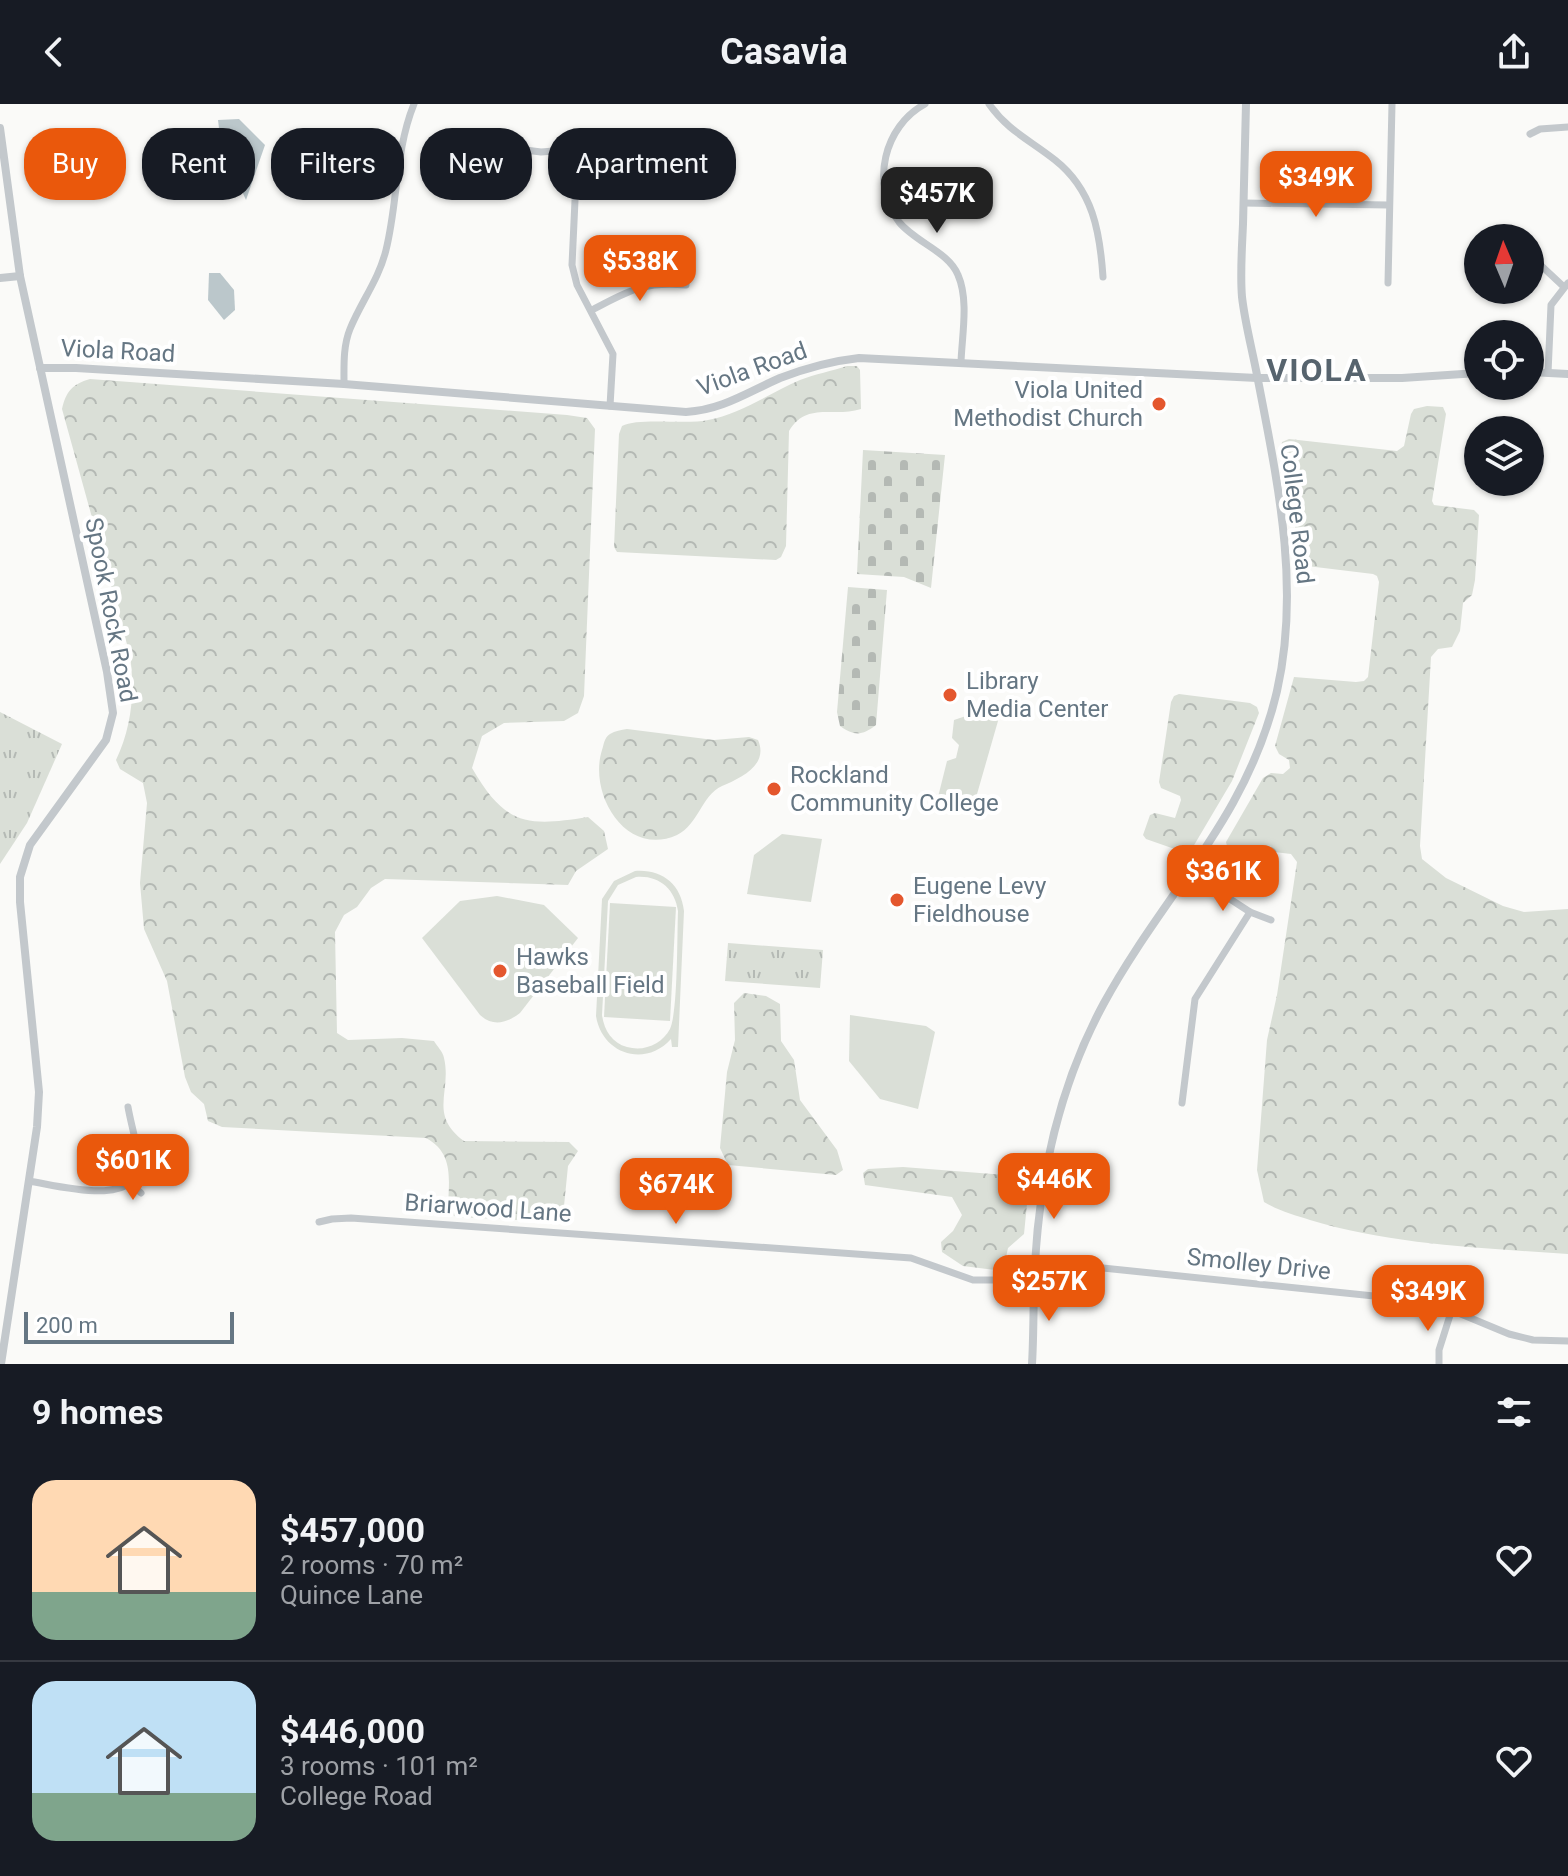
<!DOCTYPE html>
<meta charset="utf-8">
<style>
:root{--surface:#171b24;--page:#242831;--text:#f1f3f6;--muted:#9ea1a6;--line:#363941;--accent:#ea580c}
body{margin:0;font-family:Roboto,sans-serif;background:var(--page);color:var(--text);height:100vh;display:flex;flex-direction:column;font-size:30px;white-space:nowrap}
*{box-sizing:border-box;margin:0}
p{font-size:26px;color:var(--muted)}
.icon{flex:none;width:44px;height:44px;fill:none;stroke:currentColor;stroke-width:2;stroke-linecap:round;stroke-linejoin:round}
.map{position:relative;height:1260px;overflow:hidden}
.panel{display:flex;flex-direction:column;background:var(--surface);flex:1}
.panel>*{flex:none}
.banner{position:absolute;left:24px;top:24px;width:800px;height:72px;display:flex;gap:16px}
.needle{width:52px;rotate:358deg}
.controls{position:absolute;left:1464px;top:120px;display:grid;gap:16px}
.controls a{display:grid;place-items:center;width:80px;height:80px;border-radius:50%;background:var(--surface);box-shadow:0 2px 6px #0004;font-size:40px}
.scale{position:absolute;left:24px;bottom:20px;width:210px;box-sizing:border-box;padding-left:8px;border:4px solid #657683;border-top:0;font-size:22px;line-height:28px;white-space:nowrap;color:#657683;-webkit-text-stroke:6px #fff;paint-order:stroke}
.price{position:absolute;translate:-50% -68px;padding:0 18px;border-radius:16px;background:var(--accent);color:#fff;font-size:26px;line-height:52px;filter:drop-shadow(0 2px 4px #0008)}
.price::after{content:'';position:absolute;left:50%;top:48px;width:24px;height:18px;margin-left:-12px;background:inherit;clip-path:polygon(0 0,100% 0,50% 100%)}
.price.selected{background:#222;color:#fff}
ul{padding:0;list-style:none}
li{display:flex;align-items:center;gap:24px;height:200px;padding:0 32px}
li+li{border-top:2px solid var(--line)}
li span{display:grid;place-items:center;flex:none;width:224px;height:160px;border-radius:24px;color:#555}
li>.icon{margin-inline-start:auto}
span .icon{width:96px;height:96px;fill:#fffc;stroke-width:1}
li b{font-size:34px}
h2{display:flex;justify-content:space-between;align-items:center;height:96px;padding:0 32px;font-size:34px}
.pill{padding:0 28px;border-radius:32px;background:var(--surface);box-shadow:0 2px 6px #0004;font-size:28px;line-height:72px}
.pill.selected{background:var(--accent);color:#fff}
header{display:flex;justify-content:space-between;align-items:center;height:104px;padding:0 32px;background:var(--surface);font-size:36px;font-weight:700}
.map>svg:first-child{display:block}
</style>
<header><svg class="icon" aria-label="back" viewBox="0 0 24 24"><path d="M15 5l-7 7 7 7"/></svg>Casavia<svg class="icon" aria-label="share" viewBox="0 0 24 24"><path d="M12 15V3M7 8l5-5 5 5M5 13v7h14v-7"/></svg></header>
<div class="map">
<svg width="1568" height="1260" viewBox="0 0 1568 1260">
<defs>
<pattern id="grass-tufts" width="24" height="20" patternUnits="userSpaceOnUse" patternTransform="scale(2)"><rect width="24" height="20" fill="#dadfd7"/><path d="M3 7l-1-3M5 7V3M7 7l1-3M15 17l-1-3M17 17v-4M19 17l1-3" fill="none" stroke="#b4b9b4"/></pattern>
<pattern id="forest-crowns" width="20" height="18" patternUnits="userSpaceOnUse" patternTransform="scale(2)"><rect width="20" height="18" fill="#dadfd7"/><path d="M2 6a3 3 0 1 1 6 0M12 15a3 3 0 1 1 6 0" fill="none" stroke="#b4b9b4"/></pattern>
<pattern id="cemetery-stones" width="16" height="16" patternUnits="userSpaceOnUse" patternTransform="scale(2)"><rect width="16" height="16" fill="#dadfd7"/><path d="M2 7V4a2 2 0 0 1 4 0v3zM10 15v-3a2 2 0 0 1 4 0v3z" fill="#b4b9b4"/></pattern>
</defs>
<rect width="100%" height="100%" fill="#fafaf8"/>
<g fill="url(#grass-tufts)">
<polygon points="0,608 62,640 27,719 0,760"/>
<polygon points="728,839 823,846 820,884 725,877"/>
</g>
<g fill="url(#forest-crowns)">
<path d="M847,262H857L860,266L861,305C834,314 807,297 789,327L786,442L781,453L776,456L617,448L614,443L619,330L622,322C639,313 686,321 708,316C740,310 770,289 800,276C815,270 832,267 847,262Z"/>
<path d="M90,275L567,311L587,314L595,325L584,592L578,609L564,617L504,619L482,632L472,664C505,721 526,723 588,713L604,727L608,745L576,767L568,781L385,775L371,784L357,803L344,811L335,828L337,929L348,936L402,934L434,937C437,942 443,948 444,954C452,988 428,1010 464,1037L569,1038L578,1047L568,1062L563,1112L559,1118L456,1113L448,1108C448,1079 456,1050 426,1034L222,1023L208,1017L204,1000L191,988L185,973L167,877L144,825L140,779L147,699L143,679L120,665L116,656C132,622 135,588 130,551L62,305C66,288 72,280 90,275Z"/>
<path d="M1427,302L1443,303L1446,310L1432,397L1434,401L1474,406L1479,411L1475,476L1472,491L1463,499L1460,527L1452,543L1438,545L1431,553L1420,742L1422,755L1446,774L1503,802L1524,808L1568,805V1150C1482,1144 1393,1141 1310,1116C1294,1111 1279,1107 1264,1098L1257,1066L1267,936L1277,891L1297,758L1291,750L1233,743L1227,742L1226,738L1263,674L1271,669L1283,670L1290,664L1289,656L1279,650L1275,642L1294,573L1356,578L1364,577L1368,573L1379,478L1377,472L1373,470L1299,461L1295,422L1281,345L1282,338L1289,335L1397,347L1404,342L1411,310L1414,305Z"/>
<polygon points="1179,590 1250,599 1257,603 1259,609 1232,677 1190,748 1186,749 1146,735 1143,731 1150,711 1155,709 1175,714 1181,696 1180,692 1161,684 1159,678 1171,598 1174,592"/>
<path d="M627,625L714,636L749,633L758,636C769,661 741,674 722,682C701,692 699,720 677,731C626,754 588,690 602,646C604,640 604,634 610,630C615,627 621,626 627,625Z"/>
<polygon points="744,889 766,892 780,900 781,937 794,956 800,996 837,1046 843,1066 836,1071 728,1061 720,1044 727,968 735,936 734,899"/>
<polygon points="903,1063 1019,1072 1029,1080 1024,1130 1008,1144 1003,1167 963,1162 942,1148 941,1138 953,1127 962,1111 952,1093 865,1081 863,1069 868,1065"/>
</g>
<g fill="url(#cemetery-stones)">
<polygon points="863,346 945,351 931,484 904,473 857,470"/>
<path d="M848,483L887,486L876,621C862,632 854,632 840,622L837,608Z"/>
</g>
<g fill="#dadfd7" fill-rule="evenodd">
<polygon points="993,603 998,617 973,704 966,705 965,708 936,701 947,657 956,654 959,641 952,634 954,616"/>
<polygon points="782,730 822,735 811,798 747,790 754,751"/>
<path d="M635,767C662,765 681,780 684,807L678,943H672L671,935C645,964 602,950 596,912L602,795L614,777ZM636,773C659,771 675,785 678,807C677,832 678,907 670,925C662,940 644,948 627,943C612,939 604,926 602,911L608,797L618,781Z"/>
<path d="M497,792L544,801L578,834L520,909C507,919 493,923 480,911L422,834L460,797Z"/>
<polygon points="610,799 676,803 670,917 604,913"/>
<polygon points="850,911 926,922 935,928 918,1005 880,995 849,957"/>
</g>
<g fill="#bbc7cb">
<polygon points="239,15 265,41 246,96 221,41 218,16"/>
<polygon points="209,169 220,169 234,186 235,206 224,216 208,196"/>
</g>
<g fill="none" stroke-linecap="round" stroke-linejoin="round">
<g stroke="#c3c8cc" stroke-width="7">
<path d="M925,0C884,22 870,80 899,118C915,138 949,148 958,171C969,196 962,231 961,258"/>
<path d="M989,0C1008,27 1030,36 1055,56C1093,86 1100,128 1103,173"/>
<polyline points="1530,30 1540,25 1568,23"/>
<polyline points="510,44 541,48 592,44 689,51"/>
<polyline points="570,47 576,75 572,161 577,181 613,250 610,302"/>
<polyline points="1244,99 1388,101"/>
<polyline points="1533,154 1564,183"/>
<polyline points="1388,179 1392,0"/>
<path d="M592,206C629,187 643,177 686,181"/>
<polyline points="1548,269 1551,201 1568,179"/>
<path d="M344,280C344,262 343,242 350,225C361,198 379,175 386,146C398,98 395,47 414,0"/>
<polyline points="1190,769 1250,808 1271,816"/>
<polyline points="1182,999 1195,895 1250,808"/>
<path d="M29,1077C56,1081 139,1105 138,1059C138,1041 131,1021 128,1003"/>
<polyline points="131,1080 141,1089"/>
<polyline points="319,1118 332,1115 351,1114 911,1154 973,1176 1034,1176"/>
<polyline points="1035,1157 1432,1198 1509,1230 1533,1236 1568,1237"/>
<polyline points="1439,1260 1439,1246 1452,1205"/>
</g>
<g stroke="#c3c8cc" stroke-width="8">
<polyline points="0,24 20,172 107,568 113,609 106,636 30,741 20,773 20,798 39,988 37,1023 1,1260"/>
<polyline points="0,174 20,172"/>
<path d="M40,264H76L344,280L686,308C722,306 748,288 780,274C806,264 832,257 859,254L1257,274H1402L1478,269"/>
<polyline points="1530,268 1568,270"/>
<path d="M1032,1260C1034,1227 1033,1193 1035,1160C1040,1069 1060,980 1104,899C1164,789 1247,715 1277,587C1301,482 1277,375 1257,271C1252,245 1245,219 1242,193C1240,169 1242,144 1243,120C1244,80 1245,40 1246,0"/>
</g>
</g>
<g fill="#e4572e" stroke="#fff" stroke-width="3">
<circle cx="1159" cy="300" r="8"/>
<circle cx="950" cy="591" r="8"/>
<circle cx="774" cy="685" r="8"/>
<circle cx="897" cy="796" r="8"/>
<circle cx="500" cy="867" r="8"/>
</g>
<g text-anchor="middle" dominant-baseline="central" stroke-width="8" stroke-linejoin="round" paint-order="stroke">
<g font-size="24" fill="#657683" stroke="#fff">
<text transform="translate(118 247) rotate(3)">Viola Road</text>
<text transform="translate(752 265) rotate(-20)">Viola Road</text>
<text transform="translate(1297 410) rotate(83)">College Road</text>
<text transform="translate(111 506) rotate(79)">Spook Rock Road</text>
<text transform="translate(488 1104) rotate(4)">Briarwood Lane</text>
<text transform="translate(1259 1160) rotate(6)">Smolley Drive</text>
</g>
<g font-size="24" fill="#657683" stroke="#fff" text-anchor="start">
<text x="1143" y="286" text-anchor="end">Viola United<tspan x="1143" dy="28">Methodist Church</tspan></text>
<text x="966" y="577">Library<tspan x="966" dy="28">Media Center</tspan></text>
<text x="790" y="671">Rockland<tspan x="790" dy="28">Community College</tspan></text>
<text x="913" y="782">Eugene Levy<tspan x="913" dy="28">Fieldhouse</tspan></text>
<text x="516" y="853">Hawks<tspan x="516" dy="28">Baseball Field</tspan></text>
</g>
<g font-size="32" font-weight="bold" letter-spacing="2" fill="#57646e" stroke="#fff">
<text x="1317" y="266">VIOLA</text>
</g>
</g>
</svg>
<div class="controls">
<a><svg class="needle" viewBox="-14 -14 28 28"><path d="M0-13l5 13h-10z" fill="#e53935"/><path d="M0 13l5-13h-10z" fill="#9ea1a6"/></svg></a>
<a><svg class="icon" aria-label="locate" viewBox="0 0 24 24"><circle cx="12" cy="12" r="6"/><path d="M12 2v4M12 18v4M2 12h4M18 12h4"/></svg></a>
<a><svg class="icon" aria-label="layers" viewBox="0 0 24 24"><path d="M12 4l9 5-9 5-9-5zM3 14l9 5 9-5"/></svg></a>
</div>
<div class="scale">200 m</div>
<b class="price" style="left:1316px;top:115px">$349K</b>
<b class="price selected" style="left:937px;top:131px">$457K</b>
<b class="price" style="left:640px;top:199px">$538K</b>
<b class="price" style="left:1223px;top:809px">$361K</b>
<b class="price" style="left:133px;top:1098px">$601K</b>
<b class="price" style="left:1054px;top:1117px">$446K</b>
<b class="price" style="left:676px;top:1122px">$674K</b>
<b class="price" style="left:1049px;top:1219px">$257K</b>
<b class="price" style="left:1428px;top:1229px">$349K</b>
<div class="banner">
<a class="pill selected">Buy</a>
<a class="pill">Rent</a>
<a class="pill">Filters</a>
<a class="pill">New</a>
<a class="pill">Apartment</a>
</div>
</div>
<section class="panel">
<h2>9 homes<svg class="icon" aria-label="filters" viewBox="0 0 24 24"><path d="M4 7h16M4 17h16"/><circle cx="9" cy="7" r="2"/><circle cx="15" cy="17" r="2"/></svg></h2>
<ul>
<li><span style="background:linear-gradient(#ffd9b3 70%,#7fa58c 0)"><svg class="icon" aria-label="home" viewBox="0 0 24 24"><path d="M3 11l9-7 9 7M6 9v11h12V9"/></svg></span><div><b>$457,000</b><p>2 rooms · 70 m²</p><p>Quince Lane</p></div><svg class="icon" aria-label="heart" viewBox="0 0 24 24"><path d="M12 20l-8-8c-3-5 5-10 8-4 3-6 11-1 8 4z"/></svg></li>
<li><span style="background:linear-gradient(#bfe0f5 70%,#7fa58c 0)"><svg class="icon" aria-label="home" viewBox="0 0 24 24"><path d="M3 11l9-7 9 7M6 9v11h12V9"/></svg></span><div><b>$446,000</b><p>3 rooms · 101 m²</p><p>College Road</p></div><svg class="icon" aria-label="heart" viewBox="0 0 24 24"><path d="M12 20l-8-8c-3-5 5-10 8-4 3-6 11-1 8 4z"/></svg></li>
</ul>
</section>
